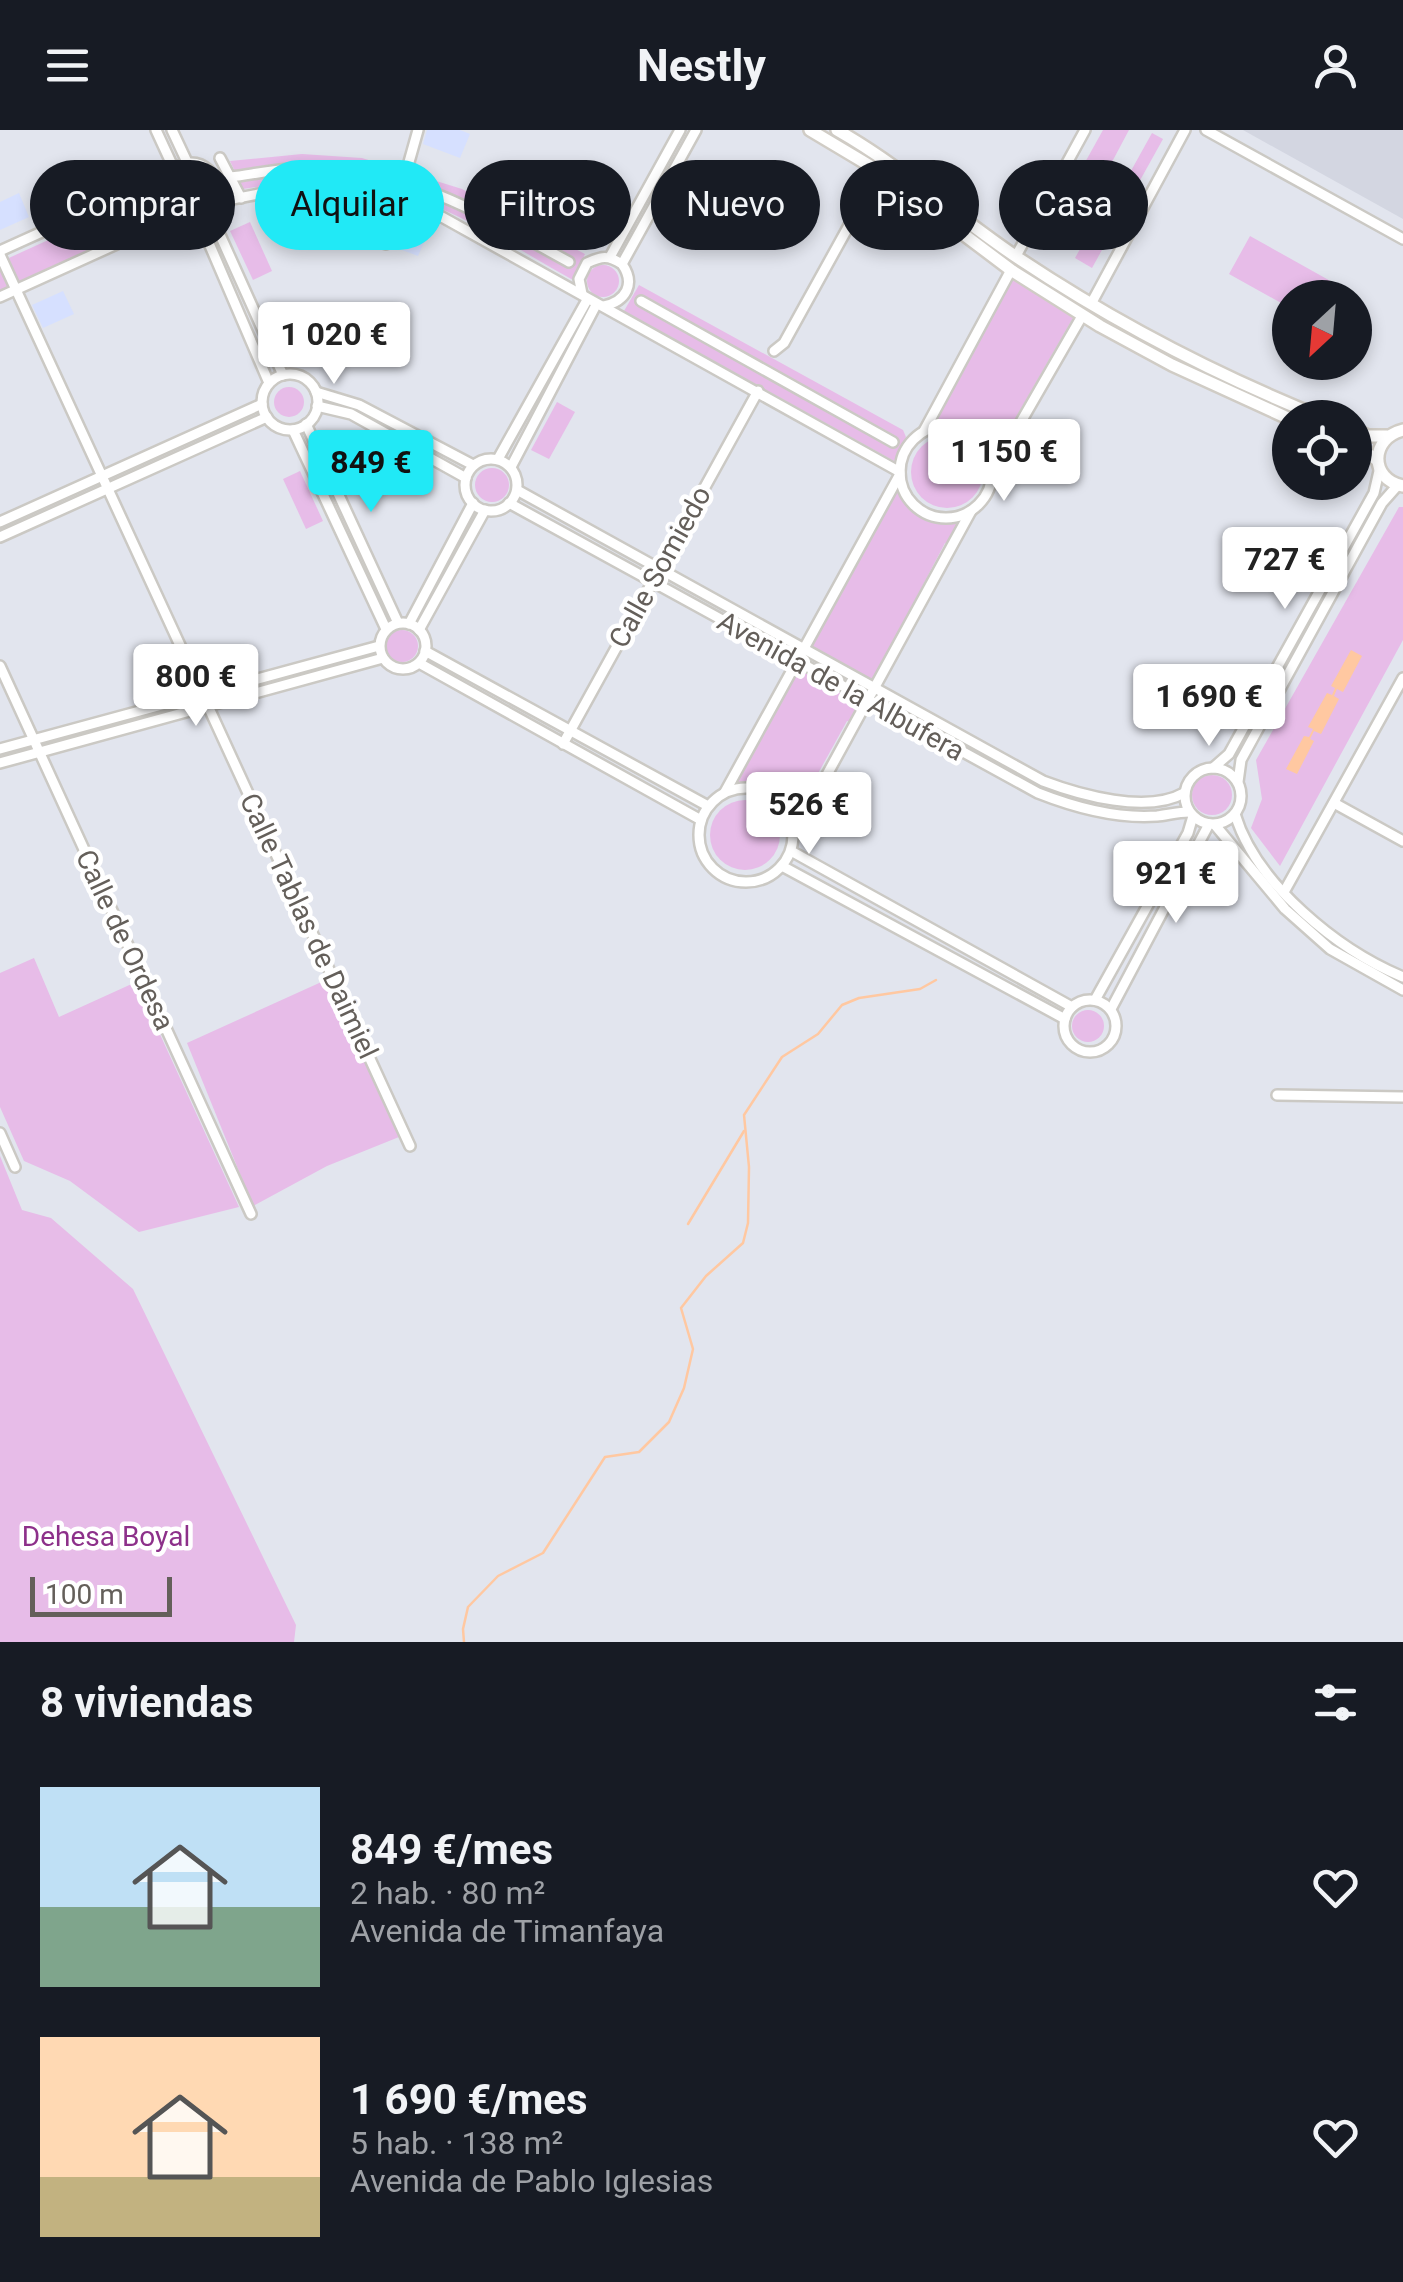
<!DOCTYPE html>
<html lang="es">
<meta charset="utf-8">
<style>
:root{--surface:#171b24;--page:#20242c;--text:#f1f3f6;--muted:#9ea1a6;--accent:#21e9f6}
body{margin:0;font-family:Roboto,sans-serif;background:var(--page);color:var(--text);height:100vh;display:flex;flex-direction:column;font-size:38px;white-space:nowrap}
*{box-sizing:border-box;margin:0}
p{font-size:32px;color:var(--muted)}
.icon{flex:none;width:55px;height:55px;fill:none;stroke:currentColor;stroke-width:2;stroke-linecap:round;stroke-linejoin:round}
.map{position:relative;height:1512px;overflow:hidden}
.sheet{display:flex;flex-direction:column;background:var(--surface);flex:1}
.sheet>*{flex:none}
.hud{position:absolute;left:30px;top:30px;width:1345px;height:90px;display:flex;gap:20px}
.needle{width:65px;rotate:206deg}
.controls{position:absolute;left:1272px;top:150px;display:grid;gap:20px}
.controls a{display:grid;place-items:center;width:100px;height:100px;border-radius:50%;background:var(--surface);box-shadow:0 5px 15px #0003;font-size:50px}
.scale{position:absolute;left:30px;bottom:25px;width:142px;box-sizing:border-box;padding-left:10px;border:5px solid #645f5a;border-top:0;font-size:28px;line-height:35px;white-space:nowrap;color:#645f5a;-webkit-text-stroke:8px #fff;paint-order:stroke}
.price{position:absolute;translate:-50% -85px;padding:0 22px;border-radius:10px;background:#fff;color:#222;font-size:32px;line-height:65px;filter:drop-shadow(0 2px 5px #0008)}
.price::after{content:'';position:absolute;left:50%;top:60px;width:30px;height:22px;margin-left:-15px;background:inherit;clip-path:polygon(0 0,100% 0,50% 100%)}
.price.selected{background:var(--accent);color:#111}
ul{padding:0;list-style:none}
li{display:flex;align-items:center;gap:30px;height:250px;padding:0 40px}
li span{display:grid;place-items:center;flex:none;width:280px;height:200px;border-radius:0px;color:#555}
li>.icon{margin-inline-start:auto}
span .icon{width:120px;height:120px;fill:#fffc;stroke-width:1}
li b{font-size:42px}
h2{display:flex;justify-content:space-between;align-items:center;height:120px;padding:0 40px;font-size:42px}
.chip{padding:0 35px;border-radius:45px;background:var(--surface);box-shadow:0 5px 15px #0003;font-size:35px;line-height:90px}
.chip.selected{background:var(--accent);color:#111}
header{display:flex;justify-content:space-between;align-items:center;height:130px;padding:0 40px;background:var(--surface);font-size:45px;font-weight:700}
.map>svg:first-child{display:block}
</style>
<header><svg class="icon" aria-label="menu" viewBox="0 0 24 24"><path d="M4 6h16M4 12h16M4 18h16"/></svg>Nestly<svg class="icon" aria-label="person" viewBox="0 0 24 24"><circle cx="12" cy="8" r="4"/><path d="M4 21q1-7 8-7t8 7"/></svg></header>
<div class="map">
<svg width="1403" height="1512" viewBox="0 0 1403 1512">
<rect width="100%" height="100%" fill="#e2e5ee"/>
<g fill="#d6e0ff">
<polygon points="427,0 460,0 470,4 460,28 423,14"/>
<polygon points="19,63 29,87 0,100 0,72"/>
<polygon points="355,82 384,88 377,113 352,108"/>
<polygon points="401,93 428,103 418,126 394,117"/>
<polygon points="63,161 74,184 43,198 32,175"/>
</g>
<polygon fill="#d3d6e1" points="1243,0 1403,0 1403,89"/>
<g fill="#e7bce8">
<polygon points="1103,0 1129,0 1104,47 1083,36"/>
<polygon points="1152,3 1163,9 1133,63 1122,57"/>
<path d="M302,24L362,28L462,59L585,124L573,150C501,110 429,60 345,52C311,49 277,54 243,59L230,31Z"/>
<circle cx="191" cy="58" r="18"/>
<polygon points="1073,54 1088,62 1057,118 1042,110"/>
<polygon points="158,60 169,85 0,161 0,132"/>
<polygon points="1106,73 1123,82 1092,138 1075,128"/>
<polygon points="250,92 272,141 253,150 230,101"/>
<polygon points="1250,106 1343,158 1338,167 1290,168 1290,178 1229,144"/>
<circle cx="603" cy="151" r="16"/>
<path d="M1012,148L1073,188L1007,303L1010,305L996,330C986,299 962,289 931,295L959,250Z"/>
<polygon points="639,155 903,300 906,307 894,331 624,181"/>
<circle cx="289" cy="272" r="15"/>
<polygon points="557,272 575,282 549,329 531,320"/>
<circle cx="947" cy="342" r="36"/>
<circle cx="492" cy="355" r="17"/>
<polygon points="300,341 323,391 306,399 283,349"/>
<path d="M897,355C910,383 932,397 963,390L950,415L945,413L872,552L807,517L816,499L820,500Z"/>
<polygon points="1399,377 1403,377 1403,510 1280,736 1251,698 1262,669 1256,630"/>
<circle cx="402" cy="516" r="16"/>
<path d="M798,538L860,575L851,592L847,591L805,667L809,670L795,693C783,667 761,649 731,658Z"/>
<circle cx="1212" cy="665" r="20"/>
<circle cx="745" cy="705" r="35"/>
<polygon points="34,828 59,887 136,852 239,1077 139,1102 70,1051 24,1031 0,977 0,843"/>
<polygon points="328,849 399,1007 327,1036 253,1076 187,913"/>
<circle cx="1088" cy="896" r="16"/>
<polygon points="0,1026 22,1080 51,1088 133,1159 296,1495 294,1512 0,1512"/>
</g>
<polygon fill="#ffc8a1" points="1351,520 1362,526 1343,562 1337,559 1334,566 1339,569 1321,604 1314,601 1310,609 1314,611 1297,644 1286,639 1304,606 1309,607 1313,599 1308,597 1327,563 1332,565 1335,558 1331,556"/>
<g fill="none" stroke-linecap="round" stroke-linejoin="round">
<g stroke="#ffc8a1" stroke-width="2.5">
<polyline points="688,1094 744,1001"/>
<polyline points="464,1512 463,1499 468,1477 498,1446 543,1423 605,1327 639,1322 669,1292 684,1258 693,1219 681,1178 706,1146 743,1113 748,1093 749,1037 744,985 782,927 818,904 842,875 859,868 920,859 936,850"/>
</g>
<defs>
<g id="street">
<polyline points="156,0 174,39"/>
<polyline points="172,0 187,32"/>
<polyline points="1206,0 1403,109"/>
<polyline points="220,28 241,68"/>
<circle cx="191" cy="58" r="25"/>
<path d="M231,47C261,43 293,36 324,38C420,44 488,88 569,132"/>
<polyline points="147,55 164,93"/>
<polyline points="212,73 264,63 359,61 442,87 900,342"/>
<polyline points="208,78 283,245"/>
<polyline points="196,83 269,253"/>
<polyline points="386,114 418,0"/>
<polyline points="0,121 168,45"/>
<polyline points="0,125 202,563"/>
<polyline points="1016,126 1085,0"/>
<polyline points="610,127 680,0"/>
<polyline points="622,134 696,0"/>
<path d="M582,164L579,149L587,133C602,126 608,125 622,134C636,154 626,171 604,176"/>
<polyline points="0,167 185,83"/>
<polyline points="641,171 893,312"/>
<polyline points="1091,174 1185,0"/>
<polyline points="774,221 784,213 873,52 882,43"/>
<circle cx="290" cy="272" r="28"/>
<polyline points="316,262 359,275 473,335"/>
<polyline points="317,276 351,284 466,348"/>
<polyline points="306,294 398,493"/>
<circle cx="946" cy="342" r="46"/>
<polyline points="293,300 386,499"/>
<polyline points="924,301 1011,140"/>
<polyline points="498,329 587,170"/>
<circle cx="491" cy="355" r="26"/>
<polyline points="511,337 596,175"/>
<polyline points="992,342 1082,186"/>
<path d="M517,360L1043,651C1080,665 1147,684 1184,663"/>
<path d="M509,373L1038,663C1076,678 1116,689 1157,686C1167,685 1178,682 1189,682"/>
<polyline points="0,392 262,274"/>
<polyline points="0,407 267,287"/>
<circle cx="403" cy="516" r="23"/>
<polyline points="409,494 473,373"/>
<polyline points="419,500 485,380"/>
<polyline points="425,521 708,676"/>
<polyline points="419,533 701,690"/>
<polyline points="0,536 251,1084"/>
<polyline points="208,576 410,1016"/>
<polyline points="563,614 758,261"/>
<polyline points="0,619 379,516"/>
<polyline points="0,633 383,528"/>
<circle cx="1213" cy="666" r="28"/>
<polyline points="1213,638 1229,624 1374,363 1379,341"/>
<polyline points="1238,652 1241,630 1382,373 1398,355"/>
<circle cx="746" cy="705" r="47"/>
<polyline points="725,662 900,344"/>
<polyline points="1334,673 1403,711"/>
<path d="M1235,684C1256,754 1338,820 1403,847"/>
<polyline points="1215,695 1285,779 1330,819 1403,860"/>
<polyline points="794,705 971,381"/>
<polyline points="791,721 1072,877"/>
<polyline points="782,736 1065,889"/>
<polyline points="1284,762 1403,548"/>
<circle cx="1090" cy="896" r="26"/>
<polyline points="1095,870 1188,703 1193,686"/>
<polyline points="1111,879 1209,694"/>
<polyline points="1277,965 1403,967"/>
<polyline points="0,1003 15,1037"/>
</g>
<g id="secondary">
<polyline points="810,0 882,43 1011,140 1100,196 1172,235 1290,289"/>
<path d="M837,0C902,37 957,87 1018,128C1114,192 1216,245 1323,288"/>
<polyline points="1355,300 1368,306 1387,306"/>
<path d="M1403,300C1370,308 1369,349 1403,356"/>
<polyline points="1355,315 1377,330"/>
</g>
</defs>
<use href="#street" stroke="#cbc9c4" stroke-width="14"/>
<use href="#secondary" stroke="#d0ccc5" stroke-width="16"/>
<use href="#street" stroke="#fff" stroke-width="9"/>
<use href="#secondary" stroke="#fff" stroke-width="11"/>
</g>
<g text-anchor="middle" dominant-baseline="central" stroke-width="9" stroke-linejoin="round" paint-order="stroke">
<g font-size="28" fill="#645f5a" stroke="#fff">
<text transform="translate(660 437) rotate(-61)">Calle Somiedo</text>
<text transform="translate(841 556) rotate(29)">Avenida de la Albufera</text>
<text transform="translate(309 796) rotate(65)">Calle Tablas de Daimiel</text>
<text transform="translate(125 810) rotate(65)">Calle de Ordesa</text>
</g>
<g font-size="28" fill="#8d308a" stroke="#fff">
<text x="106" y="1406">Dehesa Boyal</text>
</g>
</g>
</svg>
<div class="controls">
<a><svg class="needle" viewBox="-14 -14 28 28"><path d="M0-13l5 13h-10z" fill="#e53935"/><path d="M0 13l5-13h-10z" fill="#9ea1a6"/></svg></a>
<a><svg class="icon" aria-label="locate" viewBox="0 0 24 24"><circle cx="12" cy="12" r="6"/><path d="M12 2v4M12 18v4M2 12h4M18 12h4"/></svg></a>
</div>
<div class="scale">100 m</div>
<b class="price" style="left:334px;top:257px">1 020 €</b>
<b class="price" style="left:1004px;top:374px">1 150 €</b>
<b class="price selected" style="left:371px;top:385px">849 €</b>
<b class="price" style="left:1285px;top:482px">727 €</b>
<b class="price" style="left:196px;top:599px">800 €</b>
<b class="price" style="left:1209px;top:619px">1 690 €</b>
<b class="price" style="left:809px;top:727px">526 €</b>
<b class="price" style="left:1176px;top:796px">921 €</b>
<div class="hud">
<a class="chip">Comprar</a>
<a class="chip selected">Alquilar</a>
<a class="chip">Filtros</a>
<a class="chip">Nuevo</a>
<a class="chip">Piso</a>
<a class="chip">Casa</a>
</div>
</div>
<section class="sheet">
<h2>8 viviendas<svg class="icon" aria-label="filters" viewBox="0 0 24 24"><path d="M4 7h16M4 17h16"/><circle cx="9" cy="7" r="2"/><circle cx="15" cy="17" r="2"/></svg></h2>
<ul>
<li><span style="background:linear-gradient(#bfe0f5 60%,#7fa58c 0)"><svg class="icon" aria-label="home" viewBox="0 0 24 24"><path d="M3 11l9-7 9 7M6 9v11h12V9"/></svg></span><div><b>849 €/mes</b><p>2 hab. · 80 m²</p><p>Avenida de Timanfaya</p></div><svg class="icon" aria-label="heart" viewBox="0 0 24 24"><path d="M12 20l-8-8c-3-5 5-10 8-4 3-6 11-1 8 4z"/></svg></li>
<li><span style="background:linear-gradient(#ffd9b3 70%,#c2b280 0)"><svg class="icon" aria-label="home" viewBox="0 0 24 24"><path d="M3 11l9-7 9 7M6 9v11h12V9"/></svg></span><div><b>1 690 €/mes</b><p>5 hab. · 138 m²</p><p>Avenida de Pablo Iglesias</p></div><svg class="icon" aria-label="heart" viewBox="0 0 24 24"><path d="M12 20l-8-8c-3-5 5-10 8-4 3-6 11-1 8 4z"/></svg></li>
</ul>
</section>
